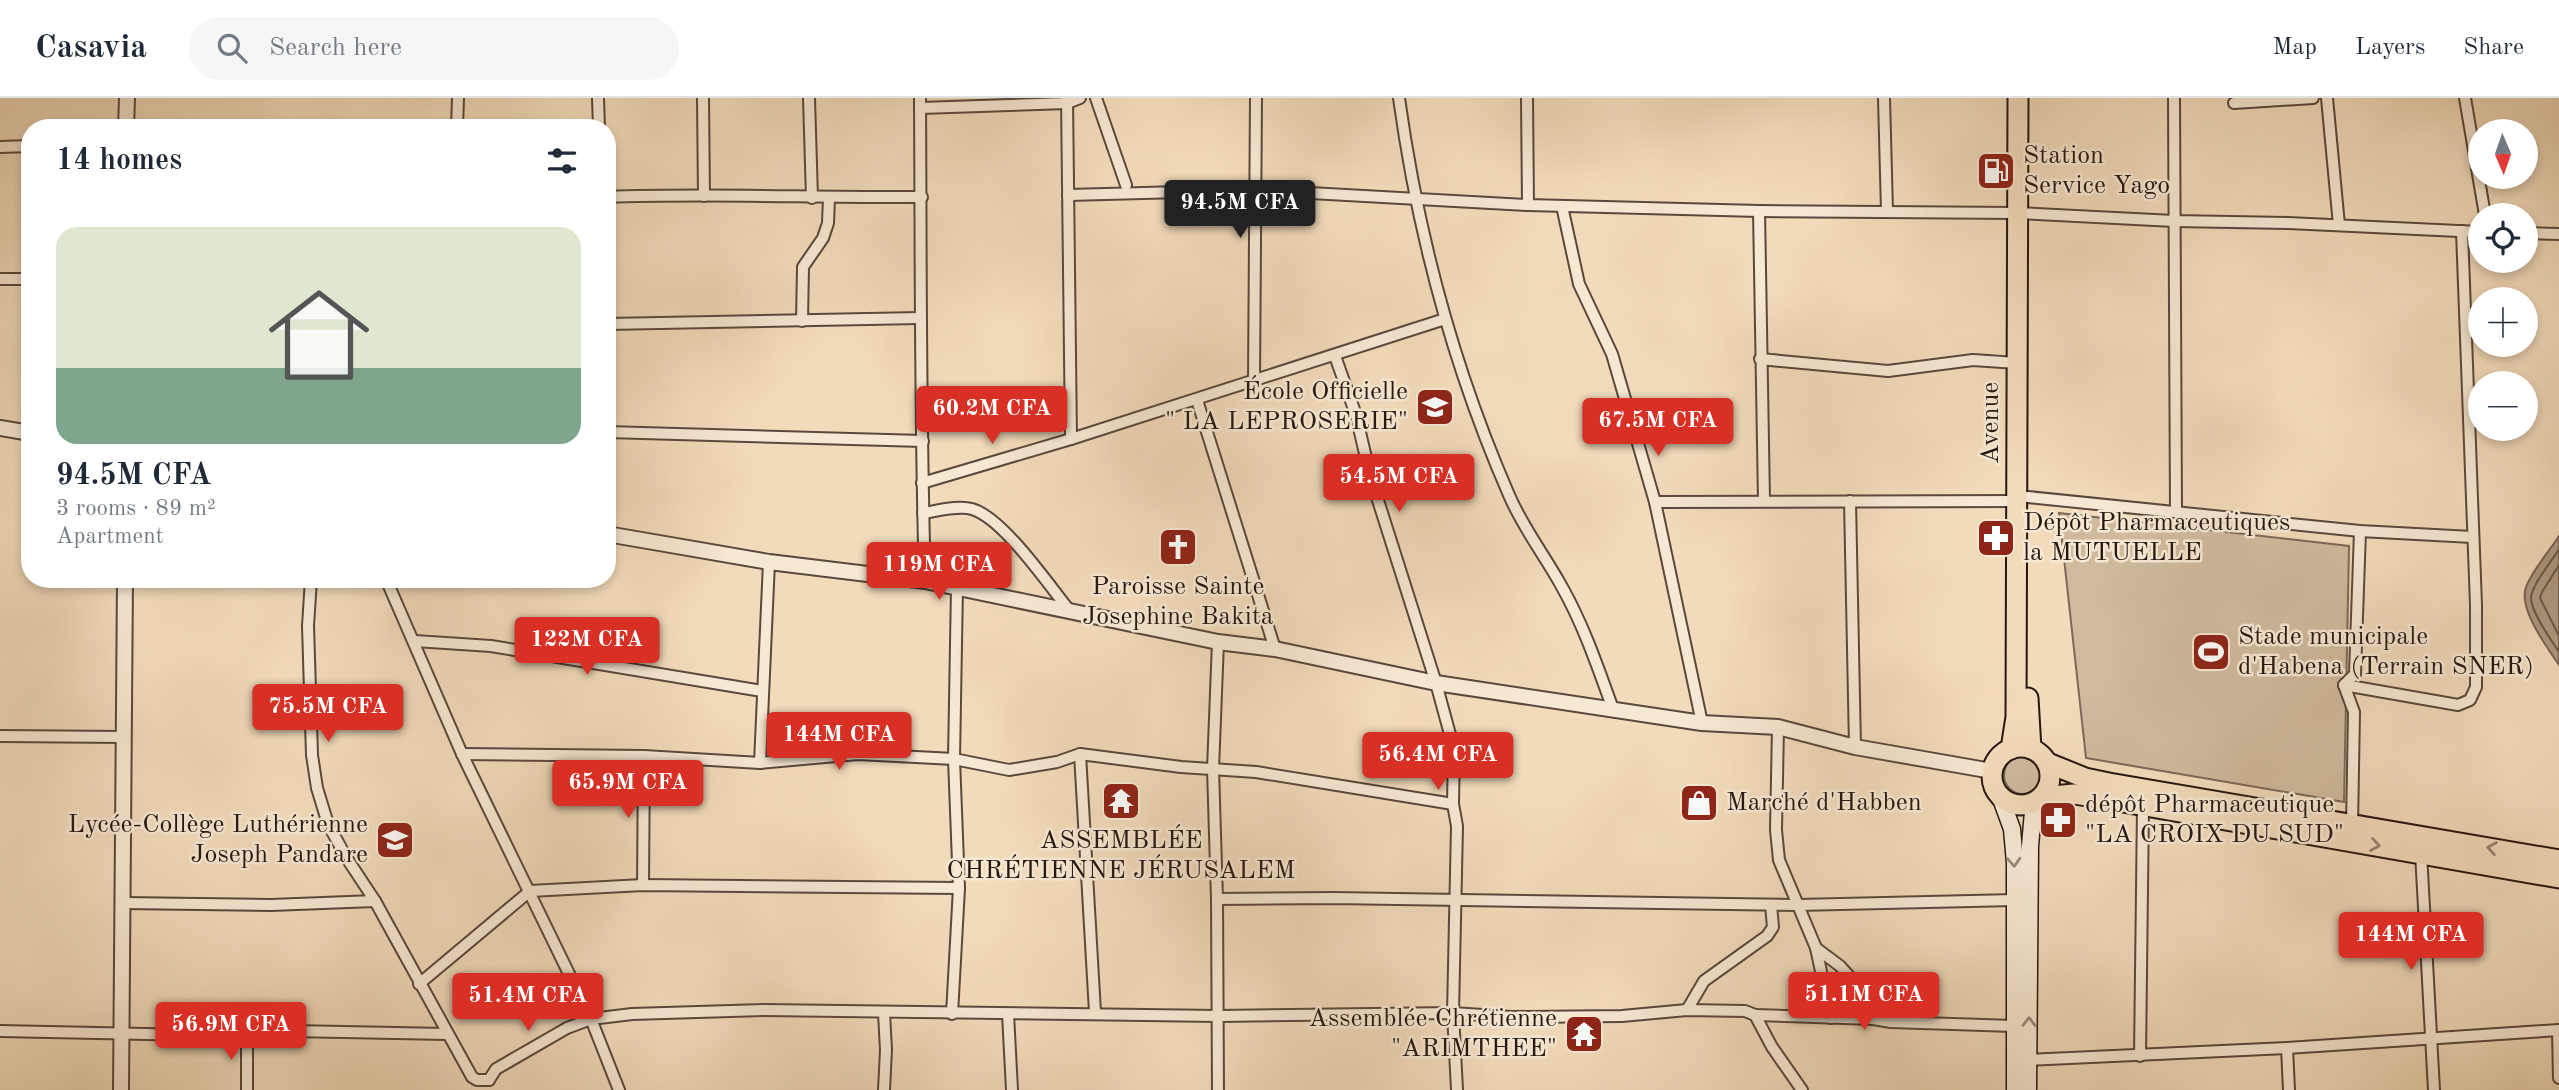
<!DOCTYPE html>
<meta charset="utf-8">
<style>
:root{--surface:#fff;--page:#f6f6f7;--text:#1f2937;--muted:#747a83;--line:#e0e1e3;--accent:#d93025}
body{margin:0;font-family:"Old Standard TT",serif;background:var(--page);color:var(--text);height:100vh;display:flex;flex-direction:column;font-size:26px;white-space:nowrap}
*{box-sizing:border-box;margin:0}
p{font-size:23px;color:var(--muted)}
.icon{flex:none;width:38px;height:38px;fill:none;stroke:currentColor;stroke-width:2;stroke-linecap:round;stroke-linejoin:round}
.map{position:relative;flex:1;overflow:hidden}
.details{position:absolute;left:21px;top:21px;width:595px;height:469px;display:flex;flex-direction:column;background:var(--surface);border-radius:28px;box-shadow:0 4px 10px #0003}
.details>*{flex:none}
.needle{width:46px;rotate:178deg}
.fabs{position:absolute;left:2468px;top:21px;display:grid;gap:14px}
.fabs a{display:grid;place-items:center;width:70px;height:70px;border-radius:50%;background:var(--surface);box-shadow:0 4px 10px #0003;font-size:35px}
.price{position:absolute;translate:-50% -60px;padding:0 16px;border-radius:7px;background:var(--accent);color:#fff;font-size:23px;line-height:46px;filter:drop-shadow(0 2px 4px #0008)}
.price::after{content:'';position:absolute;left:50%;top:42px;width:21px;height:16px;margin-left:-10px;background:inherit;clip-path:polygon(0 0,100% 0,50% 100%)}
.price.active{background:#222;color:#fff}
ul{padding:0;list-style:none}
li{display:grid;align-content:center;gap:14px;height:371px;padding:0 35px}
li+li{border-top:2px solid var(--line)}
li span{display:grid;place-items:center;height:217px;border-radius:21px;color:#555}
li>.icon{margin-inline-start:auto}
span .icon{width:126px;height:126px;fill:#fffc;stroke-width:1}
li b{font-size:30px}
h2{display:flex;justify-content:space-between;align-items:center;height:84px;padding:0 35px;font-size:30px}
header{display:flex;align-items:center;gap:42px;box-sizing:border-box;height:98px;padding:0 35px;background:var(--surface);border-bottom:2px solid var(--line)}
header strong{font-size:33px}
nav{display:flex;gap:38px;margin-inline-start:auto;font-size:24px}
.search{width:490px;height:63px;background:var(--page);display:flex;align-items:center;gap:18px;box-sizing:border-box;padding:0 24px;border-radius:38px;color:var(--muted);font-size:26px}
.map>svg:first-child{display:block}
</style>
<header>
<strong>Casavia</strong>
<div class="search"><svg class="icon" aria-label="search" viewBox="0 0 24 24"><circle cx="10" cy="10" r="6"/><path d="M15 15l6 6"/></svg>Search here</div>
<nav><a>Map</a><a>Layers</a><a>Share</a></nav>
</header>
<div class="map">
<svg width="2559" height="992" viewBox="0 0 2559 992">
<rect width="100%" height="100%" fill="#f2dbbb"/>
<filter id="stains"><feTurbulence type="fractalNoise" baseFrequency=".00286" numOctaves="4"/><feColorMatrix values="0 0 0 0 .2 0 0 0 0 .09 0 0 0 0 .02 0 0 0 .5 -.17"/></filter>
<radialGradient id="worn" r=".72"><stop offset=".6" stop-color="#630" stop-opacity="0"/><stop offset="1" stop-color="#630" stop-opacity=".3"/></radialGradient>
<g fill="#cfba9e" stroke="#7b6858" stroke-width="2">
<polygon points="2059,415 2349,448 2344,704 2086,660"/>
<circle cx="2023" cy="677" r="19"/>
</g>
<path fill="#ad9881" stroke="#776454" stroke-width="2" d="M2559,438V567C2547,549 2518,511 2526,489C2533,471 2549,454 2559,438Z"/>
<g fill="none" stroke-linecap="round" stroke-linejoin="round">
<g stroke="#6a5849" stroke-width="2">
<path d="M2559,451C2552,463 2532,486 2531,500C2531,514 2551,542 2559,554"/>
<polyline points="2559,467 2542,494 2540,500 2559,538"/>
</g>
<defs>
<g id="minor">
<polyline points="598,0 599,30"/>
<polyline points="703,0 704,98"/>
<polyline points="809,0 812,100"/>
<path d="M920,0C921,161 920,322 925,483"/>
<polyline points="1067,0 1071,341 1445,221"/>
<polyline points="1096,0 1126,87"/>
<path d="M1399,0C1418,137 1454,271 1509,397C1523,430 1545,458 1562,489C1584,528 1598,570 1613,611"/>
<polyline points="1527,0 1528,107"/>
<polyline points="1884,0 1887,113"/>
<polyline points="2174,0 2176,413"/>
<polyline points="2327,0 2339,127"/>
<polyline points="2465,0 2485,117"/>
<polyline points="2234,5 2313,0"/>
<polyline points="920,10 1067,5 1080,0"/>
<polyline points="457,30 458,0"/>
<polyline points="0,49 30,48"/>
<polyline points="1068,97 1257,92 1528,107 1759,113 2018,115 2174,123 2288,125 2480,134"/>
<path d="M607,99C712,95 817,100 922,99"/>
<polyline points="1562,108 1579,186 1612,256 1655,404 1702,625"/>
<polyline points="1759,113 1764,402"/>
<polyline points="2525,135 2559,136"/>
<polyline points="0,181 30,181"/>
<polyline points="802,223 803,169 823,140 828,125 829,100"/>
<polyline points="607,226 920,220"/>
<polyline points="1335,258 1356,317 1370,377 1436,585 1454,651 1453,706 1457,728 1453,915 1457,992"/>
<polyline points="1760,261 1888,273 1973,262 2017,265"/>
<polyline points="1254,283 1256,0"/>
<polyline points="1197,302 1275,551"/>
<polyline points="607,334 923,343"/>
<polyline points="922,385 1071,341"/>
<polyline points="2028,399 2360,433 2472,439"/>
<polyline points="1850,403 1855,649"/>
<polyline points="1655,404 2017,403"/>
<path d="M923,415C937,413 958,407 972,411C1003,420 1048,486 1069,512"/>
<polyline points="311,481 308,528 312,657 317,690 328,726 346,759 375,803 472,979 477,982 489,982"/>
<polyline points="386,481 462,656 591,921 619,992"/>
<polyline points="415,543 491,548 762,593"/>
<polyline points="2344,587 2458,607 2470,602 2476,589 2476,507 2462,133"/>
<polyline points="1778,629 1776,732 1779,762 1816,850 1840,868 1867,898 1873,921 1891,924 2014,928"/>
<polyline points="0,638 124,639"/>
<polyline points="462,656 644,658 760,665 858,656 954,661 1009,672 1057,664 1080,656 1181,669 1256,674 1453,706"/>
<polyline points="1080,656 1095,914"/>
<polyline points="760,665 769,464"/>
<polyline points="2352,728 2354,614 2344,587 2355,576 2360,433"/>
<polyline points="2421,755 2434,992"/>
<polyline points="643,787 644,658"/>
<polyline points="1217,801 1333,800 1797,807 2015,802"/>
<polyline points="123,805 271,807 375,803"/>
<polyline points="1816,850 1831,920"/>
<polyline points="419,886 530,793 643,787 959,790"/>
<polyline points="1687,912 1704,883 1767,838 1773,829 1771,807"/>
<polyline points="884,915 886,952 884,992"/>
<polyline points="952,916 959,790 954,661 957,489"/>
<polyline points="1008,916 1012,992"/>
<polyline points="1755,917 1873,921"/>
<polyline points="2558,932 2559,980"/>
<polyline points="0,933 194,937 291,933 447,936"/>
<polyline points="247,936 247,992"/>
<polyline points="2287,950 2289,992"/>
<polyline points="2140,958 2143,709"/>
<polyline points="2024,962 2287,950 2559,932"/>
<polyline points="489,982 496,971 567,930 591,921 632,916 764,912 1218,918 1453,915 1512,919 1622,918 1687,912 1745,913 1755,917 1772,949 1802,992"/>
<polyline points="1218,992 1217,801 1213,671 1218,544"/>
</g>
<g id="tertiary">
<polyline points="126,30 127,0"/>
<polyline points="0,330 30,335"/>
<polyline points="607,436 769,464 925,483 1218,544 1275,551 1436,585 1702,625 1778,629 1855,649 1992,673"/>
<polyline points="121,992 125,481"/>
</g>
<g id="secondary">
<polyline points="2000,698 2012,731 2015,765 2015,992"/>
<polyline points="2028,992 2030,748 2033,714 2038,703"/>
</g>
<g id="trunk">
<polyline points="2028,600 2031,651"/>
<circle cx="2021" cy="678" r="29"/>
<polyline points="2011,651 2016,619 2018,0"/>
<polyline points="2048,665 2085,680 2109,685 2559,762"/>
<polyline points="2042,699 2074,696 2094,699 2559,780"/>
</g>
</defs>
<use href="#minor" stroke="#5a483c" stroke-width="14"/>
<use href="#tertiary" stroke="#5a483c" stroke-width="18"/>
<use href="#secondary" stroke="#271711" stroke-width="19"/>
<use href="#trunk" stroke="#271711" stroke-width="23"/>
<use href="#minor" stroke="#f7e8d3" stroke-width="10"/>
<use href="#tertiary" stroke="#f7e8d3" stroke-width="14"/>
<use href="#secondary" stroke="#f7e8d3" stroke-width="16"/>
<use href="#trunk" stroke="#f2dbbb" stroke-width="19"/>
</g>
<defs><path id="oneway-chevron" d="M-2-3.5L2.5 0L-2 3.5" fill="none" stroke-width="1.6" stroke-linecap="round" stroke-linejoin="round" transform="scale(1.75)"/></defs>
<g stroke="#97836e">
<use href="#oneway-chevron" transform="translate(2375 747) rotate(9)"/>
<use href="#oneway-chevron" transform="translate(2492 750) rotate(-170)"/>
</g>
<g stroke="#998a7c">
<use href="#oneway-chevron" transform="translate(2014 764) rotate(87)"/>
<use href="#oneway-chevron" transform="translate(2029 924) rotate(-90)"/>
</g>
<defs>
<symbol id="fuel-square" viewBox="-11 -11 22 22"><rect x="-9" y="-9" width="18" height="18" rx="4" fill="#8f2418" stroke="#f7e8d3"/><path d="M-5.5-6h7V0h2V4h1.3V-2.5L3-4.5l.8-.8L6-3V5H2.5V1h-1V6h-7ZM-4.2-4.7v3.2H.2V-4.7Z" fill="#fff"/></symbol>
<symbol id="school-square" viewBox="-11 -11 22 22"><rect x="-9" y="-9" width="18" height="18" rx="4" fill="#8f2418" stroke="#f7e8d3"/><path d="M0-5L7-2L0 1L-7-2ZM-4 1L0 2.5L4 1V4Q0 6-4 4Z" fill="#fff"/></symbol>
<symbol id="pharmacy-square" viewBox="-11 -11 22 22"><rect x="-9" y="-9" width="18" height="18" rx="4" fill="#8f2418" stroke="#f7e8d3"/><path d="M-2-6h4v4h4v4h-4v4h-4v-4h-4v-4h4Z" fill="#fff"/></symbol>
<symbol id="church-square" viewBox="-11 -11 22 22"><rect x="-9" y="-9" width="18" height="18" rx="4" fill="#8f2418" stroke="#f7e8d3"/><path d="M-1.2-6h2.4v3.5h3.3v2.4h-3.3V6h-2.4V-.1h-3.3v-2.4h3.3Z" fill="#fff"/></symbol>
<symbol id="stadium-square" viewBox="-11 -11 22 22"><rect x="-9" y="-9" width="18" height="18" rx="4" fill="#8f2418" stroke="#f7e8d3"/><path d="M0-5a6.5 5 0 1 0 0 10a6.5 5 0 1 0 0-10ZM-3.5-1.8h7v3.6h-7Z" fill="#fff"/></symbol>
<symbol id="temple-square" viewBox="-11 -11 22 22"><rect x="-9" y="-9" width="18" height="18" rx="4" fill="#8f2418" stroke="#f7e8d3"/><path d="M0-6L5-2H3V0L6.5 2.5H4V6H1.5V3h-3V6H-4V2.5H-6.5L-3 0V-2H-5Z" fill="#fff"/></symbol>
<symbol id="shop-square" viewBox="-11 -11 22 22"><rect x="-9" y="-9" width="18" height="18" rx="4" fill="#8f2418" stroke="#f7e8d3"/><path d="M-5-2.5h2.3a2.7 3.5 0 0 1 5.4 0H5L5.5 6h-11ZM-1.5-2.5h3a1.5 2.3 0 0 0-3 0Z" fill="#fff"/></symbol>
</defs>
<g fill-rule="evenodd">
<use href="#fuel-square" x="1974" y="51" width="44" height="44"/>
<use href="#school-square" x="1413" y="287" width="44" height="44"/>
<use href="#pharmacy-square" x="1974" y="418" width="44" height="44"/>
<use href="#church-square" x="1156" y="427" width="44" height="44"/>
<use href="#stadium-square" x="2189" y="532" width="44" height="44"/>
<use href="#temple-square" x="1099" y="681" width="44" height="44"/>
<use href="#shop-square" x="1677" y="683" width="44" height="44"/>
<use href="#pharmacy-square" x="2036" y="700" width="44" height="44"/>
<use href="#school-square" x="373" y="720" width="44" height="44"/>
<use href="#temple-square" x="1562" y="914" width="44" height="44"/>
</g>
<g text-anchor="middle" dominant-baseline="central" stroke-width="5" stroke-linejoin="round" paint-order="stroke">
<g font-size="26" fill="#271711" stroke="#f7e8d3" text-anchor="start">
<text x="2023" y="58">Station<tspan x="2023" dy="30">Service Yago</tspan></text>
<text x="1408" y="294" text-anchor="end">École Officielle<tspan x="1408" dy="30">" LA LEPROSERIE"</tspan></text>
<text x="2023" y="425">Dépôt Pharmaceutiques<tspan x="2023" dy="30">la MUTUELLE</tspan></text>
<text x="1178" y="489" text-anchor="middle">Paroisse Sainte<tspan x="1178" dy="30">Josephine Bakita</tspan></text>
<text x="2238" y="539">Stade municipale<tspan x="2238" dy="30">d'Habena (Terrain SNER)</tspan></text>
<text x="1726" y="705">Marché d'Habben</text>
<text x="2085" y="707">dépôt Pharmaceutique<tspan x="2085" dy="30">"LA CROIX DU SUD"</tspan></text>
<text x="368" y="727" text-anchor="end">Lycée-Collège Luthérienne<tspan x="368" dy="30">Joseph Pandare</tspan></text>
<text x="1121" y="743" text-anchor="middle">ASSEMBLÉE<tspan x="1121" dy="30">CHRÉTIENNE JÉRUSALEM</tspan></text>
<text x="1557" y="921" text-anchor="end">Assemblée Chrétienne<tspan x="1557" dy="30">"ARIMTHEE"</tspan></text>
</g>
<g font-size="26" fill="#271711" stroke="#f7e8d3">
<text transform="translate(1991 325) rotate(-90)">Avenue</text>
</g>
</g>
<rect width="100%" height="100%" filter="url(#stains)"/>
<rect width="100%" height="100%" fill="url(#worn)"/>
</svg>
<div class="fabs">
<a><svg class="needle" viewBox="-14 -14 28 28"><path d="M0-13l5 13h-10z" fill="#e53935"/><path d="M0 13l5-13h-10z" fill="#747a83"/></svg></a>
<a><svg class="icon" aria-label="locate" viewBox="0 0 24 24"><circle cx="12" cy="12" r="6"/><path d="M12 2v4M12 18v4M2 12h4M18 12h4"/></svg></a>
<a>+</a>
<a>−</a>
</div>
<b class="price active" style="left:1240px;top:142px">94.5M CFA</b>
<b class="price" style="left:992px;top:348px">60.2M CFA</b>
<b class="price" style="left:1658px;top:360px">67.5M CFA</b>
<b class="price" style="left:1399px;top:416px">54.5M CFA</b>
<b class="price" style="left:939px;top:504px">119M CFA</b>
<b class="price" style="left:587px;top:579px">122M CFA</b>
<b class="price" style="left:328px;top:646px">75.5M CFA</b>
<b class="price" style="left:839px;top:674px">144M CFA</b>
<b class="price" style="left:1438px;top:694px">56.4M CFA</b>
<b class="price" style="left:628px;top:722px">65.9M CFA</b>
<b class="price" style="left:2411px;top:874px">144M CFA</b>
<b class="price" style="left:1864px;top:934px">51.1M CFA</b>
<b class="price" style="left:528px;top:935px">51.4M CFA</b>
<b class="price" style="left:231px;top:964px">56.9M CFA</b>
<section class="details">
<h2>14 homes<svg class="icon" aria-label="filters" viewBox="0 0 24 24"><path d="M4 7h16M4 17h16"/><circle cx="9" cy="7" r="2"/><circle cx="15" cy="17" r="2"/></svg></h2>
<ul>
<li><span style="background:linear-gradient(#dfe7d0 65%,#7fa58c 0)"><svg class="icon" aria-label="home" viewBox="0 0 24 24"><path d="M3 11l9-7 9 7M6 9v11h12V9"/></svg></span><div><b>94.5M CFA</b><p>3 rooms · 89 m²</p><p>Apartment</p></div></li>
</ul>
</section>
</div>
